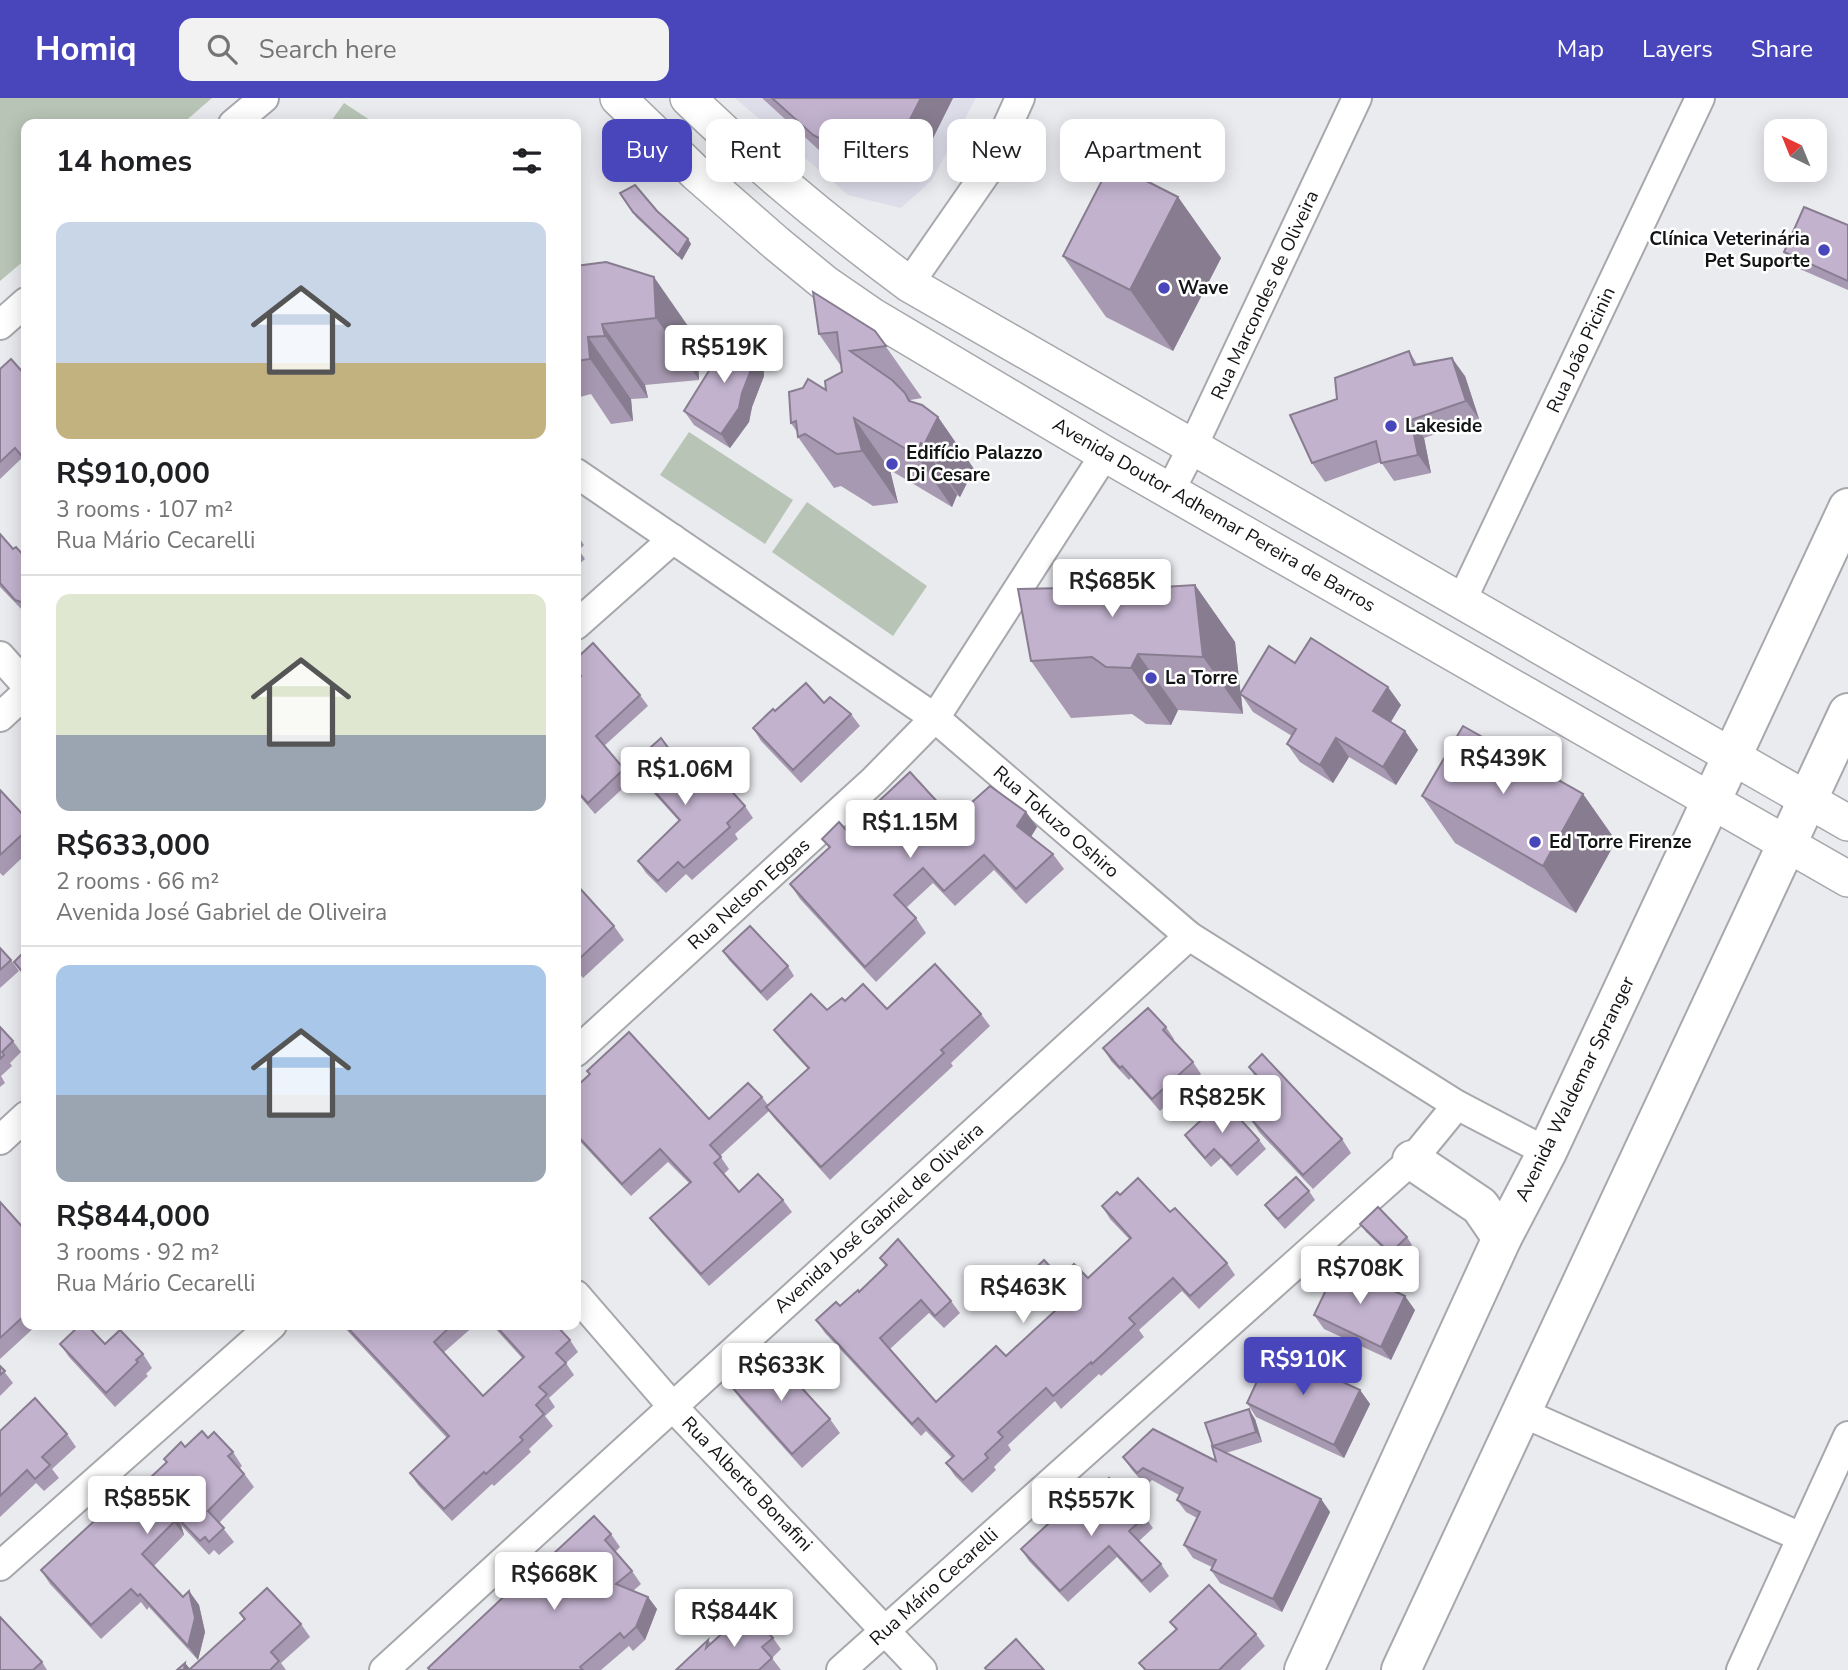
<!DOCTYPE html>
<meta charset="utf-8">
<style>
:root{--surface:#fff;--page:#f2f2f2;--text:#202124;--muted:#757577;--line:#e0e0e0;--accent:#4945bb}
body{margin:0;font-family:"Nunito Sans",sans-serif;background:var(--page);color:var(--text);height:100vh;display:flex;flex-direction:column;font-size:26px;white-space:nowrap}
*{box-sizing:border-box;margin:0}
p{font-size:23px;color:var(--muted)}
.icon{flex:none;width:38px;height:38px;fill:none;stroke:currentColor;stroke-width:2;stroke-linecap:round;stroke-linejoin:round}
.map{position:relative;flex:1;overflow:hidden}
.side{position:absolute;left:21px;top:21px;width:560px;height:1211px;display:flex;flex-direction:column;background:var(--surface);border-radius:14px;box-shadow:0 4px 18px #0003}
.side>*{flex:none}
.top-card{position:absolute;left:602px;top:21px;width:665px;height:63px;display:flex;gap:14px}
.needle{width:46px;rotate:317deg}
.tools{position:absolute;left:1764px;top:21px;display:grid;gap:14px}
.tools a{display:grid;place-items:center;width:63px;height:63px;border-radius:14px;background:var(--surface);box-shadow:0 4px 18px #0003;font-size:35px}
.price{position:absolute;translate:-50% -60px;padding:0 16px;border-radius:7px;background:#fff;color:#222;font-size:23px;line-height:46px;filter:drop-shadow(0 2px 4px #0008)}
.price::after{content:'';position:absolute;left:50%;top:42px;width:21px;height:16px;margin-left:-10px;background:inherit;clip-path:polygon(0 0,100% 0,50% 100%)}
.price.current{background:var(--accent);color:#fff}
ul{padding:0;list-style:none}
li{display:grid;align-content:center;gap:14px;height:371px;padding:0 35px}
li+li{border-top:2px solid var(--line)}
li span{display:grid;place-items:center;height:217px;border-radius:14px;color:#555}
li>.icon{margin-inline-start:auto}
span .icon{width:126px;height:126px;fill:#fffc;stroke-width:1}
li b{font-size:30px}
h2{display:flex;justify-content:space-between;align-items:center;height:84px;padding:0 35px;font-size:30px}
.pill{padding:0 24px;border-radius:14px;background:var(--surface);box-shadow:0 4px 18px #0003;font-size:24px;line-height:63px}
.pill.current{background:var(--accent);color:#fff}
header{display:flex;align-items:center;gap:42px;box-sizing:border-box;height:98px;padding:0 35px;background:var(--accent);color:#fff}
header strong{font-size:33px}
nav{display:flex;gap:38px;margin-inline-start:auto;font-size:24px}
.search{width:490px;height:63px;background:var(--page);display:flex;align-items:center;gap:18px;box-sizing:border-box;padding:0 24px;border-radius:14px;color:var(--muted);font-size:26px}
.map>svg:first-child{display:block}
</style>
<header>
<strong>Homiq</strong>
<div class="search"><svg class="icon" aria-label="search" viewBox="0 0 24 24"><circle cx="10" cy="10" r="6"/><path d="M15 15l6 6"/></svg>Search here</div>
<nav><a>Map</a><a>Layers</a><a>Share</a></nav>
</header>
<div class="map">
<svg width="1848" height="1572" viewBox="0 0 1848 1572">
<rect width="100%" height="100%" fill="#eaebef"/>
<polygon fill="#dddeea" points="735,0 976,0 932,82 901,110 848,97"/>
<g fill="#b8c5b6">
<polygon points="0,0 212,0 182,26 26,26 26,161 0,183"/>
<polygon points="344,5 376,26 329,26"/>
<polygon points="689,334 793,402 765,446 660,377"/>
<polygon points="807,404 927,488 893,538 772,454"/>
</g>
<g fill="none" stroke-linecap="round" stroke-linejoin="round">
<defs>
<g id="minor">
<polyline points="233,26 264,0"/>
<polyline points="909,186 986,75 1020,0"/>
<polyline points="0,227 26,204"/>
<polyline points="576,375 935,620 1189,838 1457,1007 1547,1054"/>
<polyline points="1170,393 1192,350 1357,0"/>
<polyline points="1461,504 1700,0"/>
<polyline points="576,527 673,441"/>
<polyline points="0,558 26,587"/>
<polyline points="0,619 26,595"/>
<polyline points="576,954 874,682 935,620 1105,356"/>
<polyline points="0,1042 26,1018"/>
<polyline points="576,1197 673,1309 922,1572"/>
<polyline points="1521,1314 1801,1439"/>
<polyline points="0,1468 272,1227"/>
<polyline points="384,1572 1189,838"/>
<polyline points="841,1572 1412,1062 1457,1007"/>
<polyline points="1741,1572 1848,1338"/>
</g>
<g id="tertiary">
<polyline points="618,0 696,75 776,145 826,186 871,217 1105,356 1848,781"/>
<path d="M688,0C757,67 831,128 909,186L1848,725"/>
</g>
<g id="primary">
<polyline points="1412,1062 1480,1108 1502,1140"/>
<polyline points="1304,1572 1502,1140 1547,1054 1848,410"/>
<polyline points="1401,1572 1848,615"/>
</g>
</defs>
<use href="#minor" stroke="#a7a8ac" stroke-width="32"/>
<use href="#tertiary" stroke="#a7a8ac" stroke-width="38"/>
<use href="#primary" stroke="#a7a8ac" stroke-width="42"/>
<use href="#minor" stroke="#fff" stroke-width="28"/>
<use href="#tertiary" stroke="#fff" stroke-width="35"/>
<use href="#primary" stroke="#fff" stroke-width="38"/>
</g>
<g fill="#a799b1">
<polygon points="762,0 953,0 923,60 903,69 878,76 854,76 831,63"/>
<polygon points="620,95 657,113 688,141 691,146 682,162 636,119"/>
<polygon points="1178,99 1221,160 1173,253 1106,219 1063,158"/>
<polygon points="1848,127 1848,192 1793,168 1784,154"/>
<polygon points="576,168 697,241 699,282 645,287 648,300 631,301 633,323 611,326 591,296 576,300"/>
<polygon points="813,194 875,233 922,300 910,302 912,304 938,319 974,371 960,399 957,397 952,409 890,372 898,405 873,408 841,388 834,390 798,339 797,334 791,325 826,292 842,274 841,268 819,236"/>
<polygon points="754,246 763,260 764,278 752,309 749,324 730,350 694,327 684,313"/>
<polygon points="1409,253 1417,266 1465,278 1479,321 1424,340 1431,375 1394,383 1381,364 1325,384 1312,365 1337,301"/>
<polygon points="0,271 26,278 26,365 22,360 0,381"/>
<polygon points="576,435 584,447 579,452 585,461 576,469"/>
<polygon points="0,436 13,451 26,460 26,516 0,489"/>
<polygon points="1158,474 1168,489 1195,487 1235,544 1240,595 1295,565 1401,607 1391,624 1405,633 1418,652 1396,687 1349,659 1333,685 1300,664 1287,646 1292,638 1253,614 1241,596 1243,616 1178,612 1171,627 1146,626 1132,616 1071,620 1031,563 1067,490"/>
<polygon points="576,561 640,597 648,608 604,648 624,671 632,682 595,716 576,694 576,583 579,579 576,575"/>
<polygon points="775,613 851,616 860,628 801,685 761,643 753,630"/>
<polygon points="631,667 683,670 745,708 753,720 735,736 738,741 692,782 686,776 666,795 646,775 638,763 679,723 639,679"/>
<polygon points="0,692 26,720 26,756 3,778 0,775"/>
<polygon points="1583,696 1616,743 1576,815 1455,745 1422,698"/>
<polygon points="1026,714 1037,729 1031,739 1053,756 1064,771 1026,806 994,772 955,808 933,785 906,810 916,820 926,835 876,884 800,801 790,786 829,750 822,741 847,733 953,721"/>
<polygon points="576,786 614,828 624,842 583,880 576,872"/>
<polygon points="0,850 11,862 19,873 0,890"/>
<polygon points="26,852 26,881 14,864"/>
<polygon points="723,853 788,868 794,878 767,903 729,862"/>
<polygon points="845,903 887,911 981,916 990,928 951,965 953,968 830,1082 775,1021 769,1013 720,1058 729,1071 724,1076 739,1094 783,1102 792,1114 709,1188 659,1132 650,1120 689,1085 668,1064 631,1098 576,1039 576,989 590,976 587,973 709,1021 762,999 768,1007 808,971 783,944 774,932 827,912"/>
<polygon points="0,929 13,943 21,954 10,965 12,968 1,978 5,985 0,989"/>
<polygon points="1166,929 1174,941 1173,943 1193,964 1201,976 1160,1013 1131,980 1129,982 1111,963 1103,950"/>
<polygon points="1249,969 1342,1041 1351,1055 1313,1091 1259,1034 1250,1020 1273,998 1258,983"/>
<polygon points="1185,1037 1259,1042 1266,1051 1237,1078 1221,1060 1211,1069 1191,1046"/>
<polygon points="1309,1093 1315,1102 1285,1131 1272,1117 1265,1107"/>
<polygon points="1120,1097 1170,1114 1227,1165 1235,1177 1199,1211 1182,1193 1139,1232 1144,1239 1101,1278 1099,1276 1061,1311 1055,1303 1008,1347 1011,1352 994,1369 996,1372 972,1395 955,1378 946,1365 952,1360 926,1333 921,1338 825,1235 816,1222 840,1208 859,1194 886,1169 880,1160 951,1203 960,1215 944,1230 929,1215 890,1251 936,1304 1006,1258 1054,1213 1034,1193 1025,1180 1060,1179 1088,1180 1130,1142 1110,1121 1102,1108"/>
<polygon points="0,1104 26,1133 26,1227 37,1227 0,1261"/>
<polygon points="1360,1126 1407,1139 1412,1147 1396,1163 1366,1134"/>
<polygon points="1415,1212 1391,1262 1324,1231 1314,1217"/>
<polygon points="342,1227 475,1227 443,1255 483,1298 523,1261 492,1227 556,1227 570,1242 578,1254 566,1265 574,1277 549,1300 555,1309 545,1318 553,1328 529,1351 531,1354 494,1388 492,1386 452,1423 418,1387 410,1375 447,1340"/>
<polygon points="60,1246 105,1246 143,1256 152,1270 146,1276 148,1278 115,1309 69,1259"/>
<polygon points="0,1268 13,1285 0,1298"/>
<polygon points="731,1288 830,1321 840,1335 802,1370 741,1302"/>
<polygon points="1360,1292 1370,1306 1344,1360 1256,1319 1247,1305"/>
<polygon points="1255,1321 1262,1344 1226,1355 1321,1401 1330,1414 1282,1514 1220,1485 1211,1472 1212,1469 1193,1460 1184,1447 1197,1420 1186,1414 1177,1402 1179,1397 1152,1382 1146,1388 1132,1372 1123,1359 1216,1363 1213,1348"/>
<polygon points="0,1333 67,1336 76,1349 52,1371 59,1380 44,1393 36,1385 0,1419"/>
<polygon points="208,1340 233,1354 242,1368 240,1370 254,1389 219,1425 234,1444 219,1457 214,1452 209,1457 181,1427 184,1437 154,1468 183,1499 189,1493 199,1507 205,1534 198,1562 149,1509 147,1512 141,1504 101,1541 50,1486 41,1472 133,1396 166,1364 164,1361 185,1349"/>
<polygon points="1145,1419 1153,1430 1139,1443 1161,1466 1169,1478 1150,1495 1117,1459 1068,1504 1029,1463 1021,1451 1066,1420"/>
<polygon points="611,1436 620,1449 615,1454 632,1473 641,1486 633,1493 648,1499 657,1511 645,1542 633,1553 629,1548 601,1572 429,1572 537,1471"/>
<polygon points="240,1515 301,1526 310,1539 281,1565 286,1572 177,1572 185,1565 190,1571 244,1522"/>
<polygon points="1170,1524 1256,1536 1265,1548 1240,1572 1144,1572 1139,1565 1176,1532"/>
<polygon points="773,1540 781,1551 772,1560 781,1572 676,1572 708,1542 711,1545"/>
<polygon points="42,1564 47,1572 0,1572"/>
</g>
<g fill="#887d90">
<polygon points="921,0 953,0 923,60 904,33"/>
<polygon points="1178,99 1221,160 1173,253 1130,192"/>
<polygon points="688,141 691,146 682,162 678,157"/>
<polygon points="654,179 697,241 699,282 656,220"/>
<polygon points="602,226 645,287 648,300 605,238"/>
<polygon points="588,239 631,301 633,323 590,261"/>
<polygon points="754,246 763,260 764,278 752,309 749,324 730,350 721,336"/>
<polygon points="1452,260 1465,278 1479,321 1466,303"/>
<polygon points="905,295 931,332 938,319 974,371 960,399 924,347 909,303"/>
<polygon points="854,320 890,372 898,405 862,353"/>
<polygon points="1411,322 1424,340 1431,375 1418,357"/>
<polygon points="921,345 957,397 952,409 916,357"/>
<polygon points="1158,474 1198,531 1195,487 1235,544 1243,616 1203,559 1163,489"/>
<polygon points="1138,556 1178,612 1171,627 1131,570"/>
<polygon points="1388,589 1401,607 1386,631 1373,613"/>
<polygon points="1405,633 1418,652 1396,687 1383,669"/>
<polygon points="1336,640 1349,659 1333,685 1320,667"/>
<polygon points="1583,696 1616,743 1576,815 1543,768"/>
<polygon points="1026,714 1037,729 1028,743 1017,728"/>
<polygon points="1405,1198 1415,1212 1391,1262 1381,1249"/>
<polygon points="1360,1292 1370,1306 1344,1360 1334,1347"/>
<polygon points="1249,1311 1255,1321 1262,1344 1256,1334"/>
<polygon points="1321,1401 1330,1414 1282,1514 1273,1501"/>
<polygon points="172,1414 181,1427 184,1437 174,1424"/>
<polygon points="189,1493 199,1507 205,1534 198,1562 188,1548"/>
<polygon points="648,1499 657,1511 645,1542 636,1529"/>
<polygon points="185,1565 191,1572 184,1572"/>
</g>
<g fill="#c2b2ce" stroke="#887d90" stroke-width="2">
<polygon points="772,0 921,0 904,33 884,43 859,49 836,49 813,37"/>
<polygon points="1111,65 1178,99 1130,192 1063,158"/>
<polygon points="635,87 657,113 688,141 678,157 633,114 620,95"/>
<polygon points="1804,109 1848,127 1848,183 1784,154"/>
<polygon points="606,164 654,179 656,220 602,226 605,238 588,239 590,261 576,263 576,168"/>
<polygon points="813,194 875,233 886,248 850,253 892,282 905,295 909,303 922,307 938,319 924,347 921,345 916,357 854,320 862,353 837,356 805,336 798,339 796,323 791,325 789,294 803,290 808,281 826,292 825,283 842,274 837,234 819,236"/>
<polygon points="733,234 754,246 754,264 742,295 739,310 721,336 684,313"/>
<polygon points="1409,253 1414,267 1452,260 1466,303 1411,322 1418,357 1381,365 1376,343 1312,365 1290,317 1337,301 1335,280"/>
<polygon points="11,261 26,278 26,363 15,350 0,364 0,271"/>
<polygon points="0,436 13,451 16,449 26,460 26,503 24,505 15,502 0,485"/>
<polygon points="1158,474 1163,489 1195,487 1203,559 1138,556 1131,570 1106,569 1092,559 1031,563 1018,491 1067,490 1067,477"/>
<polygon points="1311,540 1388,589 1373,613 1405,633 1383,669 1336,640 1320,667 1287,646 1296,631 1240,596 1269,548 1295,565"/>
<polygon points="593,545 640,597 596,638 624,671 588,705 576,692 576,583 581,578 576,573 576,561"/>
<polygon points="806,585 824,605 830,599 851,616 793,672 753,630 773,611 775,613"/>
<polygon points="1463,628 1583,696 1543,768 1422,698"/>
<polygon points="661,640 683,670 698,656 745,708 727,725 730,729 684,770 678,764 658,783 638,763 680,722 631,667"/>
<polygon points="910,674 953,721 990,688 1026,714 1017,728 1053,756 1016,791 984,757 944,793 923,770 894,797 916,820 865,869 790,786 830,749 822,741 839,724 847,733"/>
<polygon points="0,692 26,720 26,733 0,757"/>
<polygon points="576,786 614,828 576,864"/>
<polygon points="750,828 788,868 761,894 723,853"/>
<polygon points="0,850 11,862 0,872"/>
<polygon points="26,852 26,878 14,864"/>
<polygon points="935,866 981,916 941,952 944,955 821,1069 766,1009 809,970 774,932 811,896 827,912 842,900 845,903 863,886 887,911"/>
<polygon points="1148,910 1166,929 1163,932 1193,964 1152,1001 1122,968 1120,970 1103,950"/>
<polygon points="0,929 13,943 2,954 4,957 0,961"/>
<polygon points="629,934 709,1021 748,985 762,999 710,1047 721,1059 714,1065 739,1094 758,1076 783,1102 701,1176 650,1120 691,1084 660,1051 622,1086 576,1036 576,989 590,976 587,973"/>
<polygon points="1262,956 1342,1041 1303,1077 1250,1020 1275,997 1249,969"/>
<polygon points="1223,1002 1259,1042 1231,1068 1214,1051 1205,1060 1185,1037"/>
<polygon points="1296,1079 1309,1093 1278,1121 1265,1107"/>
<polygon points="1138,1080 1170,1114 1175,1110 1227,1165 1190,1198 1173,1180 1129,1220 1135,1226 1092,1266 1091,1264 1053,1298 1046,1290 998,1334 1003,1339 985,1356 988,1360 963,1382 946,1365 954,1358 918,1320 912,1326 816,1222 836,1204 840,1208 858,1192 859,1194 887,1167 880,1160 898,1141 951,1203 935,1218 921,1202 880,1240 936,1304 996,1248 1006,1258 1056,1212 1025,1180 1044,1162 1060,1179 1074,1166 1088,1180 1131,1140 1102,1108 1117,1094 1120,1097"/>
<polygon points="0,1104 26,1133 26,1216 0,1240"/>
<polygon points="1378,1109 1407,1139 1390,1155 1360,1126"/>
<polygon points="1338,1167 1405,1198 1381,1249 1314,1217"/>
<polygon points="80,1227 87,1227 105,1246 120,1232 143,1256 136,1262 138,1264 106,1295 60,1246"/>
<polygon points="345,1227 452,1227 434,1244 483,1298 524,1259 495,1227 556,1227 570,1242 556,1255 566,1265 539,1289 547,1296 536,1307 544,1316 520,1339 523,1342 486,1376 484,1374 444,1411 410,1375 449,1338"/>
<polygon points="1272,1251 1360,1292 1334,1347 1247,1305"/>
<polygon points="769,1254 830,1321 792,1356 731,1288"/>
<polygon points="0,1268 5,1273 0,1277"/>
<polygon points="35,1300 67,1336 42,1359 50,1367 35,1381 27,1372 0,1398 0,1333"/>
<polygon points="1249,1311 1256,1334 1213,1348 1205,1325"/>
<polygon points="1153,1331 1216,1363 1212,1348 1321,1401 1273,1501 1211,1472 1216,1462 1184,1447 1200,1414 1177,1402 1183,1390 1143,1370 1137,1375 1123,1359"/>
<polygon points="202,1333 208,1340 214,1334 233,1354 228,1358 244,1376 208,1413 224,1430 209,1444 205,1439 200,1443 172,1414 174,1424 142,1456 183,1499 189,1493 195,1520 188,1548 140,1496 138,1498 131,1491 91,1527 41,1472 128,1392 133,1396 167,1364 164,1361 181,1344 185,1349"/>
<polygon points="1109,1380 1145,1419 1129,1433 1161,1466 1142,1483 1109,1448 1060,1493 1021,1451 1061,1414 1066,1420"/>
<polygon points="594,1418 611,1436 605,1442 632,1473 616,1486 648,1499 636,1529 624,1540 620,1535 580,1569 583,1572 430,1572 428,1570 514,1489 513,1488 535,1468 537,1471"/>
<polygon points="1209,1487 1256,1536 1219,1572 1146,1572 1139,1565 1177,1531 1170,1524"/>
<polygon points="267,1490 301,1526 271,1554 279,1563 270,1572 189,1572 245,1521 240,1515"/>
<polygon points="748,1512 773,1540 762,1549 772,1560 759,1572 676,1572 708,1542 706,1550"/>
<polygon points="0,1519 42,1564 33,1572 0,1572"/>
<polygon points="1016,1541 1044,1572 987,1572 985,1570"/>
<polygon points="185,1565 184,1572 177,1572"/>
</g>
<g fill="#4945bb" stroke="#fff" stroke-width="2.5">
<circle cx="1824" cy="152" r="7"/>
<circle cx="1164" cy="190" r="7"/>
<circle cx="1391" cy="328" r="7"/>
<circle cx="892" cy="366" r="7"/>
<circle cx="1151" cy="580" r="7"/>
<circle cx="1535" cy="744" r="7"/>
</g>
<g text-anchor="middle" dominant-baseline="central" stroke-width="5" stroke-linejoin="round" paint-order="stroke">
<g font-size="19" font-weight="bold" fill="#131415" stroke="#fff" text-anchor="start">
<text x="1810" y="141" text-anchor="end">Clínica Veterinária<tspan x="1810" dy="22">Pet Suporte</tspan></text>
<text x="1178" y="190">Wave</text>
<text x="1405" y="328">Lakeside</text>
<text x="906" y="355">Edifício Palazzo<tspan x="906" dy="22">Di Cesare</tspan></text>
<text x="1165" y="580">La Torre</text>
<text x="1549" y="744">Ed Torre Firenze</text>
</g>
<g font-size="19" fill="#131415" stroke="#fff">
<text transform="translate(1265 197) rotate(-65)">Rua Marcondes de Oliveira</text>
<text transform="translate(1581 252) rotate(-65)">Rua João Picinin</text>
<text transform="translate(1214 417) rotate(30)">Avenida Doutor Adhemar Pereira de Barros</text>
<text transform="translate(1056 724) rotate(41)">Rua Tokuzo Oshiro</text>
<text transform="translate(749 796) rotate(-42)">Rua Nelson Eggas</text>
<text transform="translate(1575 991) rotate(-64)">Avenida Waldemar Spranger</text>
<text transform="translate(879 1120) rotate(-42)">Avenida José Gabriel de Oliveira</text>
<text transform="translate(747 1386) rotate(46)">Rua Alberto Bonafini</text>
<text transform="translate(934 1489) rotate(-42)">Rua Mário Cecarelli</text>
</g>
</g>
</svg>
<div class="tools">
<a><svg class="needle" viewBox="-14 -14 28 28"><path d="M0-13l5 13h-10z" fill="#e53935"/><path d="M0 13l5-13h-10z" fill="#757577"/></svg></a>
</div>
<b class="price" style="left:724px;top:287px">R$519K</b>
<b class="price" style="left:1112px;top:521px">R$685K</b>
<b class="price" style="left:1503px;top:698px">R$439K</b>
<b class="price" style="left:685px;top:709px">R$1.06M</b>
<b class="price" style="left:910px;top:762px">R$1.15M</b>
<b class="price" style="left:1222px;top:1037px">R$825K</b>
<b class="price" style="left:1360px;top:1208px">R$708K</b>
<b class="price" style="left:1023px;top:1227px">R$463K</b>
<b class="price current" style="left:1303px;top:1299px">R$910K</b>
<b class="price" style="left:781px;top:1305px">R$633K</b>
<b class="price" style="left:147px;top:1438px">R$855K</b>
<b class="price" style="left:1091px;top:1440px">R$557K</b>
<b class="price" style="left:554px;top:1514px">R$668K</b>
<b class="price" style="left:734px;top:1551px">R$844K</b>
<div class="top-card">
<a class="pill current">Buy</a>
<a class="pill">Rent</a>
<a class="pill">Filters</a>
<a class="pill">New</a>
<a class="pill">Apartment</a>
</div>
<section class="side">
<h2>14 homes<svg class="icon" aria-label="filters" viewBox="0 0 24 24"><path d="M4 7h16M4 17h16"/><circle cx="9" cy="7" r="2"/><circle cx="15" cy="17" r="2"/></svg></h2>
<ul>
<li><span style="background:linear-gradient(#c9d6e8 65%,#c2b280 0)"><svg class="icon" aria-label="home" viewBox="0 0 24 24"><path d="M3 11l9-7 9 7M6 9v11h12V9"/></svg></span><div><b>R$910,000</b><p>3 rooms · 107 m²</p><p>Rua Mário Cecarelli</p></div></li>
<li><span style="background:linear-gradient(#dfe7d0 65%,#9aa5b1 0)"><svg class="icon" aria-label="home" viewBox="0 0 24 24"><path d="M3 11l9-7 9 7M6 9v11h12V9"/></svg></span><div><b>R$633,000</b><p>2 rooms · 66 m²</p><p>Avenida José Gabriel de Oliveira</p></div></li>
<li><span style="background:linear-gradient(#a9c7e8 60%,#9aa5b1 0)"><svg class="icon" aria-label="home" viewBox="0 0 24 24"><path d="M3 11l9-7 9 7M6 9v11h12V9"/></svg></span><div><b>R$844,000</b><p>3 rooms · 92 m²</p><p>Rua Mário Cecarelli</p></div></li>
</ul>
</section>
</div>
